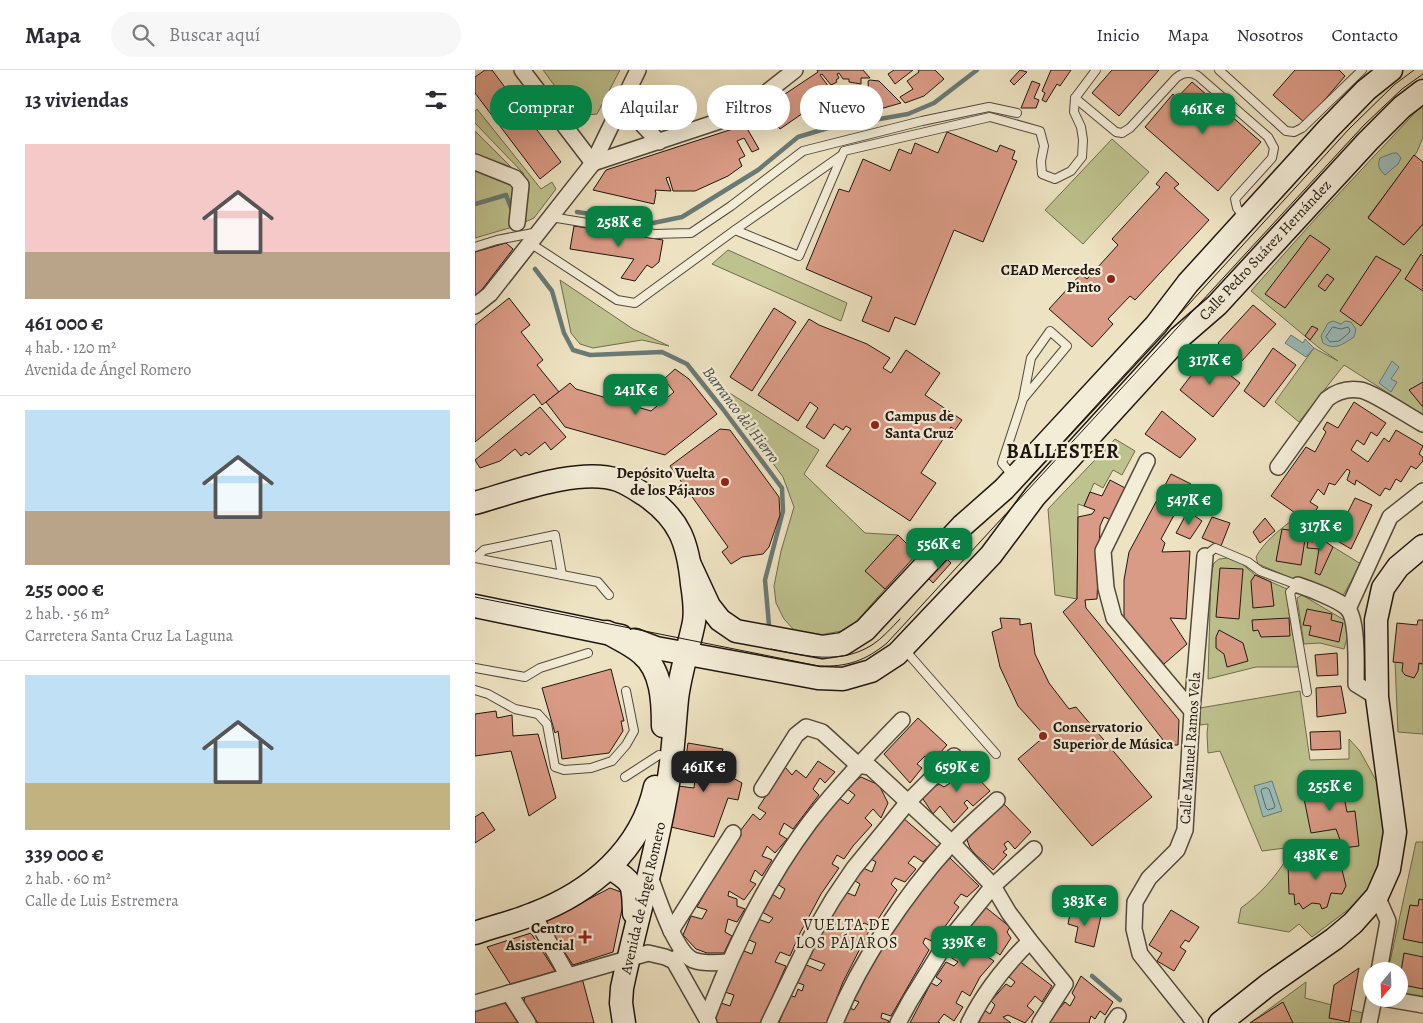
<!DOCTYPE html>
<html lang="es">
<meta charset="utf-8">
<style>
:root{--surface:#fff;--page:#f7f7f7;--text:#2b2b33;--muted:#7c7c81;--line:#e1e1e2;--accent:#0b8043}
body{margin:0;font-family:Alegreya,serif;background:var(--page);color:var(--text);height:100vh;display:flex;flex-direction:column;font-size:19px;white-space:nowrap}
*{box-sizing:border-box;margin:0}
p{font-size:16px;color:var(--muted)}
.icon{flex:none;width:28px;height:28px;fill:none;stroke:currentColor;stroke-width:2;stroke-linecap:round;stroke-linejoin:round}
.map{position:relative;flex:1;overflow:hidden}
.panel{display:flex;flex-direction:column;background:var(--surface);width:475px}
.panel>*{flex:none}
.top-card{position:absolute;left:15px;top:15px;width:475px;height:45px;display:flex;gap:10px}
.needle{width:32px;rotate:199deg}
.controls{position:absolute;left:888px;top:892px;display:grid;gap:10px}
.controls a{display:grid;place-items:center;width:45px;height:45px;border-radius:50%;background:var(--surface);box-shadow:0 5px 20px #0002;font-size:25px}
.price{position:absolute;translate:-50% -42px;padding:0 11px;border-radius:10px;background:var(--accent);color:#fff;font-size:16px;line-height:32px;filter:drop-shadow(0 1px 2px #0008)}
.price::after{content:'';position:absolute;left:50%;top:30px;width:15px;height:11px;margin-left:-8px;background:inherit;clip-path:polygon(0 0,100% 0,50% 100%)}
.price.selected{background:#222;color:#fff}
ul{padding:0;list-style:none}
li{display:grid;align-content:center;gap:10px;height:265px;padding:0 25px}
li+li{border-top:1px solid var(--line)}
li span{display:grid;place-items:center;height:155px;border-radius:0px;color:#555}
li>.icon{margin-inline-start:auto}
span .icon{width:90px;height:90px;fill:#fffc;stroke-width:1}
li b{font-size:21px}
h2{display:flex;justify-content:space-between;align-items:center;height:60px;padding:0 25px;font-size:21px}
.pill{padding:0 18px;border-radius:22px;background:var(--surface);box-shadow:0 5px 20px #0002;font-size:18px;line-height:45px}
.pill.selected{background:var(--accent);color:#fff}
header{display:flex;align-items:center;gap:30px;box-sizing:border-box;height:70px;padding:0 25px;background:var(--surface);border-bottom:1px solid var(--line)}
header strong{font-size:24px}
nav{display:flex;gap:28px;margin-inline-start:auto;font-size:18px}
.search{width:350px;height:45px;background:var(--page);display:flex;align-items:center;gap:12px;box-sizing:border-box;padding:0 18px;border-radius:28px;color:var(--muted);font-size:19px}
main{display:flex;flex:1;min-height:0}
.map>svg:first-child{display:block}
</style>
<header>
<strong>Mapa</strong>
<div class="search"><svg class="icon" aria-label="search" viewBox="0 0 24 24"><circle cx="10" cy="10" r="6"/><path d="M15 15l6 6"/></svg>Buscar aquí</div>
<nav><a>Inicio</a><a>Mapa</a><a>Nosotros</a><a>Contacto</a></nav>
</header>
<main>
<section class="panel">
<h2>13 viviendas<svg class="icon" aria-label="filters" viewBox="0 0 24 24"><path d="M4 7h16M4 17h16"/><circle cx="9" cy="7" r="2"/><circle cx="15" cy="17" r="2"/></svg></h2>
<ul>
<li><span style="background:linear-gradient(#f6c9c9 70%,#b9a48a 0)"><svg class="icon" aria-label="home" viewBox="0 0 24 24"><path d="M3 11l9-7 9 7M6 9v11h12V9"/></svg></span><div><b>461 000 €</b><p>4 hab. · 120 m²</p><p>Avenida de Ángel Romero</p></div></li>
<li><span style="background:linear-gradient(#bfe0f5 65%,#b9a48a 0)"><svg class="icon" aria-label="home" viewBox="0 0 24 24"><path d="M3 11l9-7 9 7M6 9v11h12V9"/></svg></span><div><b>255 000 €</b><p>2 hab. · 56 m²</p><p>Carretera Santa Cruz La Laguna</p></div></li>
<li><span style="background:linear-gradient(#bfe0f5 70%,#c2b280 0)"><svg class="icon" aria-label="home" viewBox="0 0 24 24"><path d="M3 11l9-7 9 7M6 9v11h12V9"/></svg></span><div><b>339 000 €</b><p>2 hab. · 60 m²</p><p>Calle de Luis Estremera</p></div></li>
</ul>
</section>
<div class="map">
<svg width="948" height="953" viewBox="0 0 948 953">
<rect width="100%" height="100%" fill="#ede2c1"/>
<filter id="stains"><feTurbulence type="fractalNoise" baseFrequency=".004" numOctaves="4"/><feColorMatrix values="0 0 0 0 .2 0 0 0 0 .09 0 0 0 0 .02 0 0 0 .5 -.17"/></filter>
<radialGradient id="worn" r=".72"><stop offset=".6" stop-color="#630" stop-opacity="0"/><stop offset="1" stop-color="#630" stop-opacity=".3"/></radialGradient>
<g fill="#bec28e" stroke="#6e6c4e">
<polygon points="68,0 145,0 122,44 102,46"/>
<polygon points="948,34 948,67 942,82 893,147 929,175 948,154 948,182 946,185 948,221 948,345 869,295 824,352 800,332 839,278 863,291 843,277 776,221 842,147"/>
<polygon points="2,39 66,119 77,112 81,119 59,148 41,156 0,168 0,61 46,107 49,104 0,53 0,41"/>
<polygon points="637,69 674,102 608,174 570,140"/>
<polygon points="253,180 372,233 366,251 237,194"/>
<polygon points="85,210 158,259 194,276 167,270 118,278 105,274 96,263"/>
<polygon points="239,313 344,380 329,404 390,463 423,465 391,501 410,519 381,552 366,561 345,565 320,561 309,549 301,533 299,516 306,481 319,437 308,407"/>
<polygon points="640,369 660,381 647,405 638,400 628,418 619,413 609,436 603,434 602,529 580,525 573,439"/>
<path d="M816,451L886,494L866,529L783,494L781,487C789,472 803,461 816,451Z"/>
<polygon points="753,488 766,493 780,505 812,519 814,543 824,597 781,597 733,609 736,504 739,493 744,489"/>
<polygon points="827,525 876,554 869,579 845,573 829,574 822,528"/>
<polygon points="920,592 948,594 948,664 923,662"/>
<path d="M825,621L835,690L874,689V669L885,681L903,714L911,755L903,809L874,839L837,867L824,854L814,862L763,853L766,838C785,824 800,808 812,788L810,778L787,781L745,681L733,683L732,664L733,654L725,655V638Z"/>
<polygon points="941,772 948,772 948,930 924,925 924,901 913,901"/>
<polygon points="831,912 830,928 888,943 886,953 775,953"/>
</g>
<g fill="#9abcb9" stroke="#697a75">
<path d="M918,83H922L926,88L923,94L910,105C904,99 902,96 905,88Z"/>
<path d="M858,251L866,254L870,251L876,252L881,259L879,267C868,274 860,281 848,273L846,266L853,253Z"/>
<polygon points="816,265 828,273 830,269 839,278 831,287 810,273"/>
<polygon points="917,291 924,297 916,309 922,312 916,322 904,313"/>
<polygon points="797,711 807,741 788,747 779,716"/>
</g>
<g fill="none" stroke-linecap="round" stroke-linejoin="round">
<g stroke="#5c6964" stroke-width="1">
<polygon points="858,257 866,259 873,257 875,260 874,263 864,271 855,272 851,267"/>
<polygon points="792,718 794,719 800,736 799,738 793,740 791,738 786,721 787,719"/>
</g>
<g stroke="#697a75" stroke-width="4.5">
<polyline points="31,125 37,140"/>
<polyline points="0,134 31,125"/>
<polyline points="102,142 178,153 207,147 283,100 323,67 353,58 433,44 459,33 502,0"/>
<polyline points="60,199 77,221 89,263 98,280 115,285 187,282 212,294 247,338 307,418 308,441 290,510 294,555"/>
<polyline points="617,906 645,930"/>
</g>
</g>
<g fill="#da9b86" stroke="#1f160f">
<polygon points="10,0 17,0 86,92 65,109 0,23 0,7"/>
<polygon points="342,0 388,0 395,8 386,8 386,14 374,12 374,9 368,9 364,3 362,4 364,8 361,10 362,12 356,15 347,4 345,5 354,17 340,26 344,32 305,59 289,38 343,2"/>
<polygon points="419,0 438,0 420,14 413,4"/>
<polygon points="443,0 460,0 469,9 449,26 430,33 425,27 438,19 432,11 444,2"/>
<polygon points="545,0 552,2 539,15 535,11"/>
<polygon points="576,0 596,0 585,16 582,14 571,32 567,30 570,23 567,21"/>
<polygon points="637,0 684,0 644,46 617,23"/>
<polygon points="820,0 864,0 870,6 830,53 798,25"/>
<polygon points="395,10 404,11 426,33 405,39 401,25 394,27 393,11"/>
<polygon points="557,11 565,14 559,28 564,30 561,38 546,38"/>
<polygon points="717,12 786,72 743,121 670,57 698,24 702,28"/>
<polygon points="270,55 284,79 277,82 269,68 262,71 270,86 264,89 267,96 253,106 220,121 198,121 194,107 191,108 196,121 180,120 181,123 179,134 118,120 131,100"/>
<polygon points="472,62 522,82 525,75 540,81 537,89 542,91 508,172 479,160 440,255 420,247 414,262 387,251 397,227 331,199 364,119 374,122 388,89 415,101 424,79 436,84 440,73 463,83"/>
<polygon points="939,85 948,92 948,154 929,175 893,148"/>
<polygon points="691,102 704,114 699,118 734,150 660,230 655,226 633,249 638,254 617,277 574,239 606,204 612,209 643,175 637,169 685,117 681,114"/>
<polygon points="99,156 188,170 184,192 177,198 172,195 160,211 146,208 159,189 95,179"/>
<polygon points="835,165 855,179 810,238 790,224"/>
<polygon points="31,173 38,179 5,222 0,226 0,182"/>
<polygon points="946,184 948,186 948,221 930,209"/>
<polygon points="901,186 926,200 886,256 865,241"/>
<polygon points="852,204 859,209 850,221 843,216"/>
<polygon points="34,228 55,255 46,262 68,290 62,295 84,322 67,335 59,324 0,372 0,255"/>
<polygon points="778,235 801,254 765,293 743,273"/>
<polygon points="299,238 321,252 277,321 255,307"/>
<polygon points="334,249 344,255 392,274 415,288 408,298 416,303 431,280 465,303 450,325 487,350 480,360 476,357 446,403 461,413 435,451 351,396 376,359 371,356 368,360 359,354 349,369 331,357 343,338 335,332 323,351 283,325"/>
<polygon points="837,256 843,259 835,270 830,266"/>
<polygon points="798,278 821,295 789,337 769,321"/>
<polygon points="731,286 765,313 738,347 705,320"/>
<polygon points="200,299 214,309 242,344 190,385 90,357 71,332 95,313 101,319 176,341 199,322 189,309"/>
<polygon points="948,312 948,337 934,320"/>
<polygon points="879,332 911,353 902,366 896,362 889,375 882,370 876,380 893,392 909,368 914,372 921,360 948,376 944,384 948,387 948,391 941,399 936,396 926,412 921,409 915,420 910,418 905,426 881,410 880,415 872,410 875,401 872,399 860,415 854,413 849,425 843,419 835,432 843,437 833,452 796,426 831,377 840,382 851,362 848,359 852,352 863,358"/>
<polygon points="65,337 91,367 76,380 70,372 54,385 51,382 46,386 40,379 25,391 5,398 0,390"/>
<polygon points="687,341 721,369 705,388 670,364"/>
<polygon points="245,359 255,360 304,427 305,445 294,477 288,484 267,487 256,494 247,482 253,477 195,396"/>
<polygon points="696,404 716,414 686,469 690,473 687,482 715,481 711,549 695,548 712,574 689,594 649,549 649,510 654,482"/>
<polygon points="635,410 652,419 636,450 629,447 625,456 622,529 610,530 611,538 704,650 703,675 692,675 588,542 602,529 603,447 617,444 620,440 609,436 615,422 627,426"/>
<polygon points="880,428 897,435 876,479 844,460 851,449 866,456"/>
<polygon points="713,441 727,451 715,469 701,463"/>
<polygon points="737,447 755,453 746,476 727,468"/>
<polygon points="790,448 800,461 785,473 778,462"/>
<polygon points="807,459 831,463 826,495 801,491"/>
<polygon points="840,464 858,477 845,505 840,503 844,479 832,478 833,471 838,472"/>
<polygon points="423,465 442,484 410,519 390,501"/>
<polygon points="471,488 476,493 458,513 453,508"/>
<polygon points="745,498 768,499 764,549 741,547"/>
<polygon points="780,505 796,512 799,536 778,538 776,511"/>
<polygon points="832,539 857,544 856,550 868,553 864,572 834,565 836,556 828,555"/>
<polygon points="525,548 545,549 545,555 556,553 560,584 574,613 594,639 601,637 677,727 617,776 543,689 570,666 543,636 525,597 517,562 527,558"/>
<polygon points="814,548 815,566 786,567 783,560 778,561 777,550"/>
<polygon points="943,550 948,550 948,594 944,593 943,601 939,608 930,605 927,601 928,593 918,592 922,553 942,555"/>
<polygon points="744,560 768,573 773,591 752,597 749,584 741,578 741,567"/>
<polygon points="862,583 863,605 842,606 840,585"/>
<polygon points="136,599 149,651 146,651 148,661 134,683 87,689 83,661 80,663 67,618"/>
<polygon points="866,616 871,643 842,647 841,618"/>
<polygon points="21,641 22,648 37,645 38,666 63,664 81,728 54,746 36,681 0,686 0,644"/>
<polygon points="443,648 472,675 456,693 450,686 442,694 447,698 435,713 409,684"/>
<polygon points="865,661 866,679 836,680 835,662"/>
<polygon points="213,673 248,679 242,699 267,713 263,730 253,728 239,767 196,757 203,716 219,718 220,709 230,700 210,694"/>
<polygon points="486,690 515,721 498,736 492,730 489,733 493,738 479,753 465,736 458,744 448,729 449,724 464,714 469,717 478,711 472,704"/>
<polygon points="343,691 360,702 350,713 345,708 338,719 344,725 318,759 309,753 304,764 312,769 300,783 292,776 287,786 297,790 287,806 280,800 275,811 281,814 269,830 254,821 253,826 262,829 262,836 270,839 262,852 253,849 250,862 257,866 249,883 232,883 221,879 208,865 216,846 227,849 232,840 222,837 262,765 278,744 285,750 291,743 283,738 310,697 317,705 321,700 331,708"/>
<polygon points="386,707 404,715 413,733 406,748 398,739 390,748 397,755 378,776 369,789 362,785 357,794 364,798 346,824 324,865 315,886 305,882 300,892 311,896 286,953 241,953 239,949 246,933 255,936 259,925 250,922 266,880 277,884 281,873 272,869 283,849 294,853 298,848 287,842 297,824 305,829 310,819 302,814 316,790 364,728 373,734 380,725 371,718"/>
<polygon points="866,711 872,742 880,741 884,776 868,778 861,759 836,763 826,714"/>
<polygon points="527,732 556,762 540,779 533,771 529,774 532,779 528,782 532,785 518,800 500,784 495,778 492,770 493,765"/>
<polygon points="8,742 20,760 0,773 0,747"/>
<polygon points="427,747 463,778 448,792 439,786 433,793 441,799 430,812 420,808 416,814 422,820 398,857 389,853 386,856 394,861 368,912 352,953 304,953 314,925 320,927 323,919 327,921 329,915 321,912 329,894 346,901 350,894 334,888 343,866 370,822 380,826 385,814 377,809 386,797 397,802 401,792 394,788"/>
<polygon points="852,782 863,784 871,816 867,824 856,823 852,837 847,839 845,834 837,833 828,839 824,833 820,835 819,824 814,824 813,795 841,793 842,789 851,789"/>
<polygon points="475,788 504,816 492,827 486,824 479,833 484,837 459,872 450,868 448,873 454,880 416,946 407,943 406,948 414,951 413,953 368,953 375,938 379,940 384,932 377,929 434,833"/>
<polygon points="135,818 146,822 149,830 138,882 98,895 70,852"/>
<polygon points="944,829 948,830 948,873 928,869 935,835 943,836"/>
<polygon points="509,836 535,857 532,862 536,868 525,885 517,879 513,887 519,891 505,907 495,926 487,921 481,933 488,937 479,951 469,944 463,952 465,953 435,953 456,913 462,916 467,911 461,907 471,892 479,896 483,892 472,885 487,865 493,870 500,859 493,854"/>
<polygon points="596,839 626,846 619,877 600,872 603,857 593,854"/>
<polygon points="696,840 724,857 714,872 710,870 705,877 711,881 699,901 682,891 687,883 674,875"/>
<polygon points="56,863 80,901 36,915 12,877"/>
<polygon points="929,883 948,887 948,919 924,914"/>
<polygon points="543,890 577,916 567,932 560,926 552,936 559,942 550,953 533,945 528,947 536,953 504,953 509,940 515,944 520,935 516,931 531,914 536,917 540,912 534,907"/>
<polygon points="884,898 874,952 854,948 859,915"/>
<polygon points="606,906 638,932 630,945 625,941 620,949 616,946 614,952 615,953 572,953 590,932 595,936 600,927 597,923"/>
<polygon points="107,908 119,953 63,953 49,932 50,924"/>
<polygon points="26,932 31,934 43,953 0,953 0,939"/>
<polygon points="808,932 818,953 775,953"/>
</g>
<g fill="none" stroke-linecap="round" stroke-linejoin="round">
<defs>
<g id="lane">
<path d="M621,0L600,28L641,62L647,63L655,58L701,8C708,2 715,1 723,6L793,67L799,78L797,88L760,129L762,138L769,147"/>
<polyline points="744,0 811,61 819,62 827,58 887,0"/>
<polyline points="76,147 179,164 216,163 256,136 328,81 447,51 514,37 542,43"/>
<polyline points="260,160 367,85"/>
<polyline points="55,173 142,230 160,233 260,160 324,186 369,81 515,47 565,61 569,76 566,91 567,104 580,109 596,101 607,87 608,70 606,57 599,42 600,28"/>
<polyline points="0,177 22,170 63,162"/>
<polyline points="538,406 527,393 548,329 592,276 575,261 556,288 548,329"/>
<polyline points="730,486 740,478 773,492 785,501 823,515 815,522 832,622"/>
<polyline points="0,488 123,512 134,525"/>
<polyline points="0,488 9,480 80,465 87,505"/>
<polyline points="429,579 521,684"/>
<polyline points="0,598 50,607 65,598 113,583"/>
<polyline points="0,620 13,624 40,639 63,644 72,654 80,697 89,700 116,698 137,691 151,675 159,661 151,621"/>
<polyline points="150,707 184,685"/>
</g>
<g id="street">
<polyline points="47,0 118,93"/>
<polyline points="147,33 184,72"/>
<polyline points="0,92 40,108 46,115 42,153"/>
<polyline points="118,93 263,45 320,0"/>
<polyline points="0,236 15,224 118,93 163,0"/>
<polyline points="672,391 628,481 631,518 639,548 717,641"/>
<path d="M803,397L852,329C862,321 872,318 885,320C896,321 935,347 948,354"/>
<path d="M823,515C835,519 864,530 872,538C883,548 881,599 881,614L902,627"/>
<polyline points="873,539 915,447 948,421"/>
<polyline points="287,719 321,665 331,657 347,662 383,695 395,697 477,773 518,816 534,843 555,871 590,914 565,953"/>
<path d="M174,804C182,824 199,881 218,890C229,894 242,893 253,892"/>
<polyline points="902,826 913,851 904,901"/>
<polyline points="58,844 93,906"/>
<polyline points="196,861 258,763"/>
<polyline points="199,891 234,953"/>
<polyline points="34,923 53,953"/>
<polyline points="913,929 948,935"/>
<polyline points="0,933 173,883 190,887 199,891 208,882"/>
<path d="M232,948C258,878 290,812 335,752C363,716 395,683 427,650"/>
<polyline points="294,953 334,870 358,829 379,798 433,732 479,686"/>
<path d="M360,953C385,891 430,825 475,775C489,759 506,745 522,730"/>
<polyline points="423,953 435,931 469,876 518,816 559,779"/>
<path d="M494,953C509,922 531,895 555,871"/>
<polyline points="638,953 643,946"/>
<polyline points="720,953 665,884 659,859 660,832 674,808 702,780 710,760 717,641 730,486"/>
<polyline points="894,953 899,929"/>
</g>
<g id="secondary">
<path d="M0,433C39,422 104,397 143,410C152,413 162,420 170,425C205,449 213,473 217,514C219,527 221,539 219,552C214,577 205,603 202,629C199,659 198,689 192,719C181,786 161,851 147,918L146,933L149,953"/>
<polyline points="215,495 234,536 245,550 261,561 348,577 368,574 390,560 487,456 529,419 681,255 713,213 854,58 891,20 916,0"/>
<polyline points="0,536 146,566"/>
<path d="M132,562C143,569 156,574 166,583C187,600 188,631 188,656"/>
<polyline points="160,570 181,578 343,608 368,609 396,601 422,584 516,485 560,426 705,267 742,235 893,71 927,37 948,21"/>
<path d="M135,798C160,813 158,815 159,843"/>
<path d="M0,863C19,856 39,852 58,844C116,822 166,780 180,717"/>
<polyline points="745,953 793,915 859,869 878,853 902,826 914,799 920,762 902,627 901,550 908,518 923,497 948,476"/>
</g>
</defs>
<use href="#lane" stroke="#52493c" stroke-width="10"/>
<use href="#street" stroke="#52493c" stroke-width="18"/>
<use href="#secondary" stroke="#1f160f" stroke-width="25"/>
<use href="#lane" stroke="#f3ecd7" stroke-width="8"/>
<use href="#street" stroke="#f3ecd7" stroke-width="15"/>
<use href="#secondary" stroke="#f3ecd7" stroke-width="22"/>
<g stroke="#1f160f" stroke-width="1">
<polyline points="554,409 874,59 919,15 939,0"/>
<path d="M0,527L344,596C372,597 390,591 412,573L889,55L927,19L948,4"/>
<path d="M296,579C330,586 365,595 397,575C408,568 416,558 425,549"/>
</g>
</g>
<g fill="#8f2418" stroke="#f3ecd7" stroke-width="2">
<circle cx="636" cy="209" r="5"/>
<circle cx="400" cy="355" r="5"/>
<circle cx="250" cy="412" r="5"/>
<circle cx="568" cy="666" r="5"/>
<path d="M107.5 859.5h5v5h5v5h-5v5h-5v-5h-5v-5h5z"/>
</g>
<g text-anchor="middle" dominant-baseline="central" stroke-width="4.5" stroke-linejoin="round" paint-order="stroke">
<g font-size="15" fill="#1f160f" stroke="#f3ecd7">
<text transform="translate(790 180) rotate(-47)">Calle Pedro Suárez Hernández</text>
<text transform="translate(715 678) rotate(-86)">Calle Manuel Ramos Vela</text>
<text transform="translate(168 828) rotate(-77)">Avenida de Ángel Romero</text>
</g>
<g font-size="15" font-weight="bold" fill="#1f160f" stroke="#f3ecd7" text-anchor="end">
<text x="626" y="200">CEAD Mercedes<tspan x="626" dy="17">Pinto</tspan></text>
<text x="410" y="346" text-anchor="start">Campus de<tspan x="410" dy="17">Santa Cruz</tspan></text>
<text x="240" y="403">Depósito Vuelta<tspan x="240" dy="17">de los Pájaros</tspan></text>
<text x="578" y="657" text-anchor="start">Conservatorio<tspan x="578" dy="17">Superior de Música</tspan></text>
<text x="99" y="858">Centro<tspan x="99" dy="17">Asistencial</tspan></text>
</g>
<g font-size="16" font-style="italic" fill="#4a504a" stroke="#f3ecd7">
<text transform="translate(266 345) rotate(53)">Barranco del Hierro</text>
</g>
<g font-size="16" letter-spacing="1" fill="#1f160f" stroke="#f3ecd7">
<text x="372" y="855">VUELTA DE<tspan x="372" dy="18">LOS PÁJAROS</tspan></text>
</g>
<g font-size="20" font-weight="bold" letter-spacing="1" fill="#1f160f" stroke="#f3ecd7">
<text x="588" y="381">BALLESTER</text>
</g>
</g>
<rect width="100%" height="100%" filter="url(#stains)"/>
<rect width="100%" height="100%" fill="url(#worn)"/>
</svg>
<div class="controls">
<a><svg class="needle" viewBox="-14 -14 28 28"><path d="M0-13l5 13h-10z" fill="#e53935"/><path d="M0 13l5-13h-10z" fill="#7c7c81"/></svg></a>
</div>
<b class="price" style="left:728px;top:65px">461K €</b>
<b class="price" style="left:144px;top:178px">258K €</b>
<b class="price" style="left:735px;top:316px">317K €</b>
<b class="price" style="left:161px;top:346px">241K €</b>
<b class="price" style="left:714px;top:456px">547K €</b>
<b class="price" style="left:846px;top:482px">317K €</b>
<b class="price" style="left:464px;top:500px">556K €</b>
<b class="price selected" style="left:229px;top:723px">461K €</b>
<b class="price" style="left:482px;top:723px">659K €</b>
<b class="price" style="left:855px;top:742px">255K €</b>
<b class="price" style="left:841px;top:811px">438K €</b>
<b class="price" style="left:610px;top:857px">383K €</b>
<b class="price" style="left:489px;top:898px">339K €</b>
<div class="top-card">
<a class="pill selected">Comprar</a>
<a class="pill">Alquilar</a>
<a class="pill">Filtros</a>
<a class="pill">Nuevo</a>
</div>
</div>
</main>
